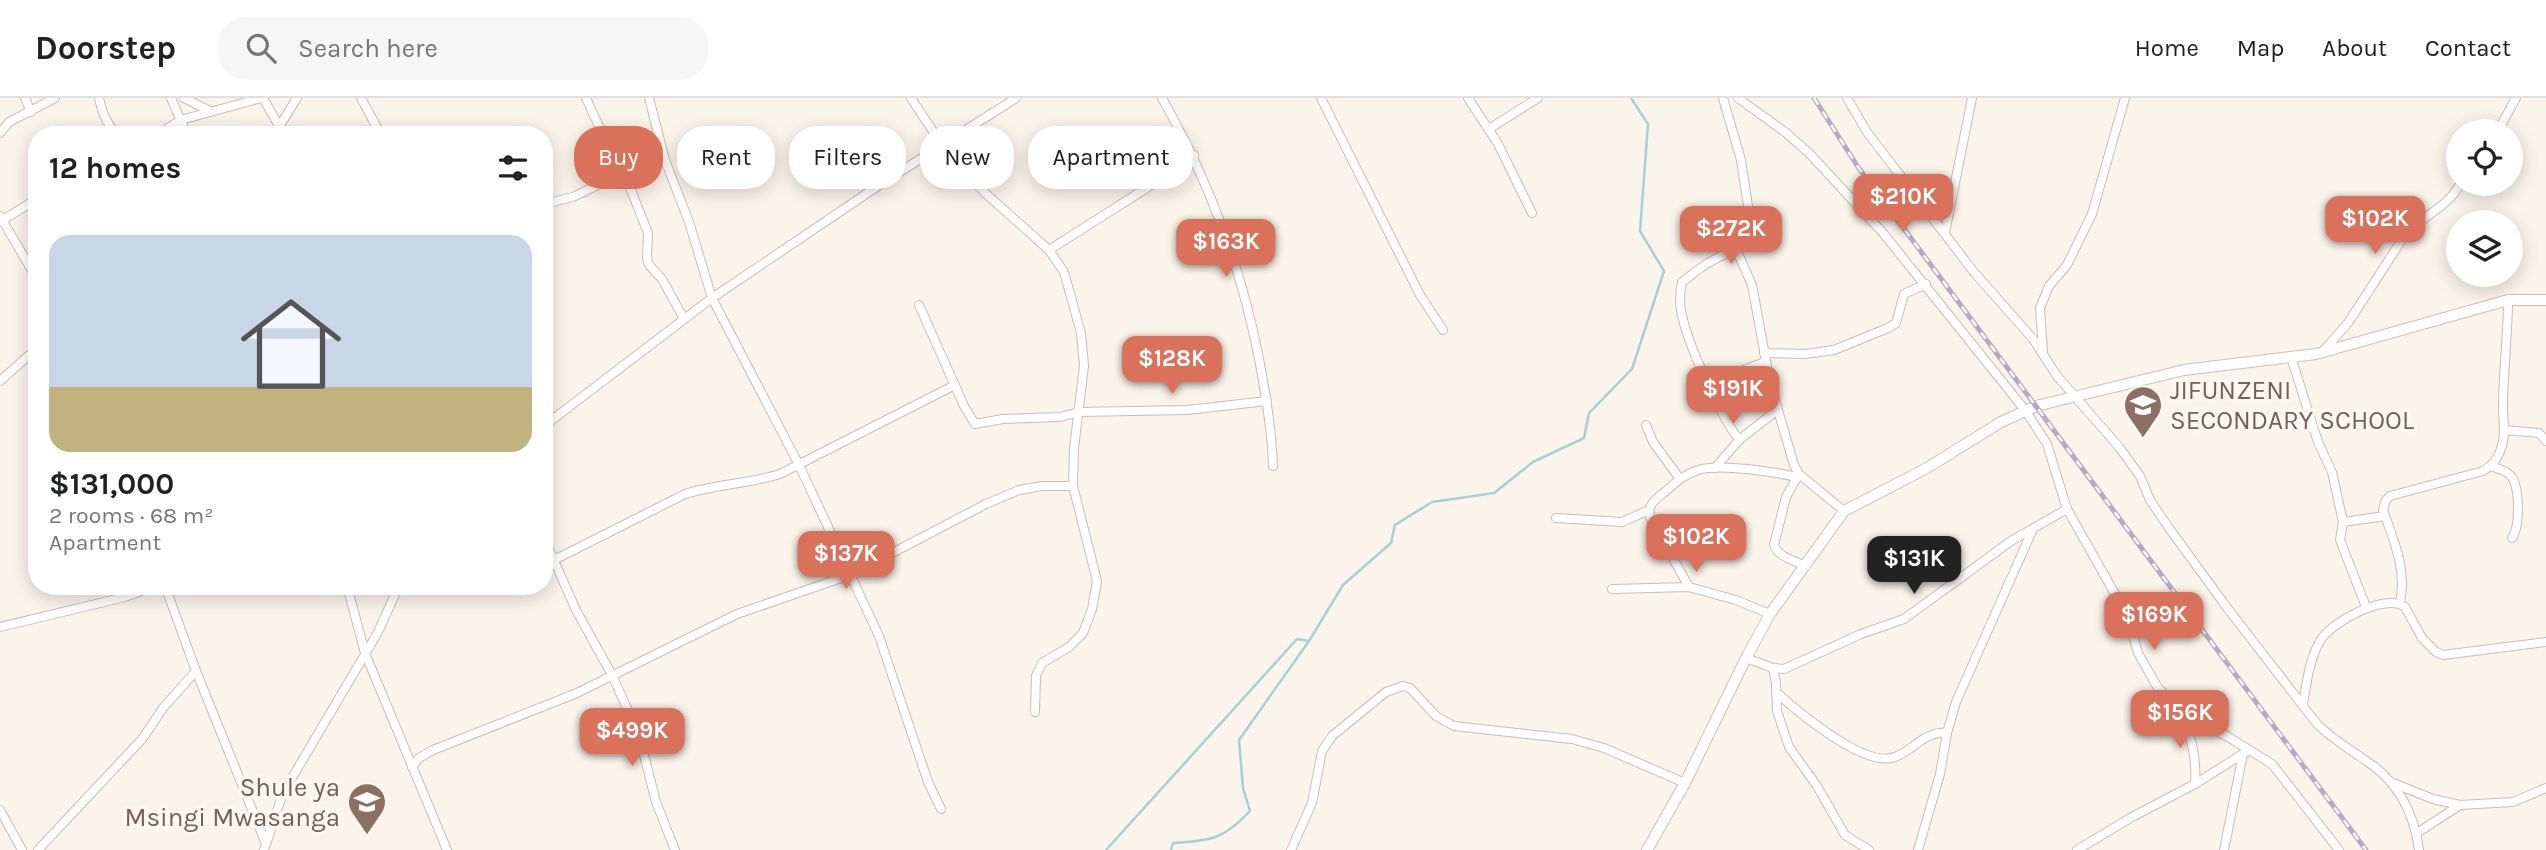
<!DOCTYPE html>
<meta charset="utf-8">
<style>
:root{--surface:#fff;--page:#f6f6f6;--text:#202124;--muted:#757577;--line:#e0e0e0;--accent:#da715b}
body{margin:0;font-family:Karla,sans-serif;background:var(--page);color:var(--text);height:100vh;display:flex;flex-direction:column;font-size:26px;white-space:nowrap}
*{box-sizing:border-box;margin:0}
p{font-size:23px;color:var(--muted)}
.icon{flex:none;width:38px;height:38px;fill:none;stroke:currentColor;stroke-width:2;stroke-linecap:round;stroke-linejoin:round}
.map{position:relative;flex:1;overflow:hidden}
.sheet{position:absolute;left:28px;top:28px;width:525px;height:469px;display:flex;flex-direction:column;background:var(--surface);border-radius:28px;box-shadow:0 4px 18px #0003}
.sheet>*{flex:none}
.banner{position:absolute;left:574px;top:28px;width:665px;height:63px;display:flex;gap:14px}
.buttons{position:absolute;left:2446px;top:21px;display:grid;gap:14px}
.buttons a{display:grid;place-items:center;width:77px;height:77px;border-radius:50%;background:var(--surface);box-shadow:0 4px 18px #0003;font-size:35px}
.price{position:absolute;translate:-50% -60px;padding:0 16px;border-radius:14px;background:var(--accent);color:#fff;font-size:23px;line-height:46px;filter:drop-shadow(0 2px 4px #0008)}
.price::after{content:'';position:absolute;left:50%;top:42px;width:21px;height:16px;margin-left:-10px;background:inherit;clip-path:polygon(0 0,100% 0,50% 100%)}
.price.current{background:#222;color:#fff}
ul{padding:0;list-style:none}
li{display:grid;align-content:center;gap:14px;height:371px;padding:0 21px}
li+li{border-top:2px solid var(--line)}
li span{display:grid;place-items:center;height:217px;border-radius:21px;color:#555}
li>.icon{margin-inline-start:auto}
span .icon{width:126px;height:126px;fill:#fffc;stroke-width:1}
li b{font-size:30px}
h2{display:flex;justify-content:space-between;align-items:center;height:84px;padding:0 21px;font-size:30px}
.tag{padding:0 24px;border-radius:28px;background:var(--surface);box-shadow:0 4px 18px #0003;font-size:24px;line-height:63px}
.tag.current{background:var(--accent);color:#fff}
header{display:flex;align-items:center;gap:42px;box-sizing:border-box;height:98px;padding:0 35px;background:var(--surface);border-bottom:2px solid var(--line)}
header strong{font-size:33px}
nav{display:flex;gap:38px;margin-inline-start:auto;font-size:24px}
.search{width:490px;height:63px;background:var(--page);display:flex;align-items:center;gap:18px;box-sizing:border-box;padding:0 24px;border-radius:28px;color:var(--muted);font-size:26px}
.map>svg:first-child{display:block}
</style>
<header>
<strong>Doorstep</strong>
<div class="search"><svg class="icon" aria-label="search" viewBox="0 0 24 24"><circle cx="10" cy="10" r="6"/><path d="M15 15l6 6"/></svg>Search here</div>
<nav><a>Home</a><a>Map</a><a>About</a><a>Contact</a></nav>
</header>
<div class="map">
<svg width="2546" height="752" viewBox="0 0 2546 752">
<rect width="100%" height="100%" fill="#fbf4eb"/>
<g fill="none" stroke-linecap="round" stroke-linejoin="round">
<g stroke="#a8d0d5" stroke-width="2.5">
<polyline points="1106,752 1297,541 1309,543"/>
<path d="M1171,752L1173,745C1211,743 1224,741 1250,713L1243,690L1239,642L1309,543L1343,487L1391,445L1395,427L1432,404L1494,395L1533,364L1584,340L1589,315L1632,271L1664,173L1640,133L1648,26L1631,0"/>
</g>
<defs>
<g id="street">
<polyline points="25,0 31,14"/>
<path d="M99,0C102,14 107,28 118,37"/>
<polyline points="171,0 187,37"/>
<polyline points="184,0 210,13"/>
<polyline points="263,0 279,28"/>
<polyline points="361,0 381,37"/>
<polyline points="586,0 622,78"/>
<polyline points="649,0 665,62 689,124 712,200 799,367 879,538 928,684 941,711"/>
<polyline points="911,0 942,47 985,95 1049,152 1064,174 1081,235 1084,268 1074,350 1073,388 1097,483 1092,511 1083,535 1069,549 1042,565 1036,578 1035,614"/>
<path d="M1162,0C1209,83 1241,168 1259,261C1266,297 1272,332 1273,368"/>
<polyline points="1321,0 1420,197 1443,232"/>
<polyline points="1468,0 1498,46 1532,115"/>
<path d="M1723,0L1741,62L1753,141L1706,166L1682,184C1680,194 1679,202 1681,212C1686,244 1720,316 1739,342"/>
<polyline points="1738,0 1785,34 1809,55 1883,135 2025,312 2047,346 2067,411 2128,519 2138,555 2158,590 2193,623 2225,637 2272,666 2339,752"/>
<path d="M1847,0L1867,34L1973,173L2033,241L2057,278L2119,349L2140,378L2150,402L2169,430L2228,511L2317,626C2332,641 2348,650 2365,662C2398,683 2414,714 2419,752"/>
<polyline points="1489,31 1538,0"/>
<polyline points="2498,33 2516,0"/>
<polyline points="0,35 9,24 55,0"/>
<polyline points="157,37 181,22 261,0"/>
<polyline points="274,37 297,0"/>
<polyline points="625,77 648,135 647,160 649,167 662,181 684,221"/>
<polyline points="544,106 573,99 600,86 665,62"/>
<polyline points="0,118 37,181"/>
<polyline points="1,123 37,101"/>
<polyline points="1945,135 1972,0"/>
<polyline points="1736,151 1752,187 1770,285 1794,367 1799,376 1844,413"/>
<polyline points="1049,152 1164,79 1194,57"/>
<polyline points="919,207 964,308 975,326 1003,321 1060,319 1079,314 1187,312 1267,303"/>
<path d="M2324,252L2348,225L2405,137C2421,118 2448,110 2460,86"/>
<polyline points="2043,254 2040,210 2049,188 2067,167 2092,116 2125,0"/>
<polyline points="1764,255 1805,256 1834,252 1888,230 1896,225 1904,196 1926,186"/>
<polyline points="2291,259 2318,344 2332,374 2343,424 2340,442 2366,509"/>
<polyline points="0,283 37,250"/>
<polyline points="1709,285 1765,264"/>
<polyline points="1646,327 1653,344 1680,381"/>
<polyline points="544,328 712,200 884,84 1016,0"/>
<polyline points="2504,332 2539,335 2546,343"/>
<path d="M2491,368C2498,371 2506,372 2511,378C2520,389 2520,429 2512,440"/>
<polyline points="1715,370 1739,342 1776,313"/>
<path d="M1799,376L1786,399L1774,447C1778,459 1795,463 1806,468"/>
<polyline points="1556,420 1622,424 1649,412"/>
<polyline points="2343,424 2385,418"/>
<polyline points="544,440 576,512 612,577 639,637 656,704 675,752"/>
<path d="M554,462L685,396C716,386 749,386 780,376L955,287"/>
<polyline points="165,488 196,573 266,746"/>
<polyline points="347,488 365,555 447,752"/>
<path d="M1689,489L1650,419C1647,406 1656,401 1666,393C1675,385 1685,376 1698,372C1719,365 1774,374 1797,379"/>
<polyline points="1612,491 1689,489 1736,502 1770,516"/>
<path d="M2400,505C2407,471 2394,444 2383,412L2386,402L2390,398L2483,373C2492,368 2499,359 2502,348C2506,335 2503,323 2503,310C2503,274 2508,238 2508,202"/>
<polyline points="0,529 125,499 154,488"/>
<polyline points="1746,560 1773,570 1784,571 1861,536 1904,521 2011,443 2067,411"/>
<polyline points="1773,570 1776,585 1777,613 1789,649 1817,688 1845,737 1869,752"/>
<path d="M1776,594C1797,613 1865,671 1895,659C1914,652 1925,632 1947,635"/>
<path d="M2303,606C2307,584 2309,562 2320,543C2330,525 2385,494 2405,509L2422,540L2436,554L2443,557L2546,544"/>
<path d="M2183,615C2191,640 2197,660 2195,686"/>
<polyline points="412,669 419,660 433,652 577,595 737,516 850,477 986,406 1019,392 1042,388 1073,388"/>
<polyline points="2393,685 2433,701 2460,707 2513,704 2546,690"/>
<polyline points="0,712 22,752"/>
<polyline points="2417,735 2460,707"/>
<polyline points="38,752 143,640 163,610 196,573"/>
<polyline points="264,752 283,695 377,536 399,488"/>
<polyline points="1291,752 1312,705 1322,653 1332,638 1386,594 1403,588 1410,590 1436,618 1454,628 1572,641 1604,650 1685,685"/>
<polyline points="1918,752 1940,676 1947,635 1956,604 2033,431"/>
<polyline points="2077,752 2132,719 2195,686 2249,652"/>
<polyline points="2224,752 2243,656"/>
</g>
<polyline id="secondary" points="1647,752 1685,685 1746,560 1770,516 1844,413 1927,370 2001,324 2036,308 2184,272 2316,256 2508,202 2546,202"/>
</defs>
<use href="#street" stroke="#cdbcb1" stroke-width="10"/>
<use href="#secondary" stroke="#d1beb2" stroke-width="12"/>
<use href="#street" stroke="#fff" stroke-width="8"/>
<use href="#secondary" stroke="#fff" stroke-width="10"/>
<defs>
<polyline id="rail" points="1814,0 1858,69 2366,752"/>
</defs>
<use href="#rail" stroke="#b7a9c5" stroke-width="5"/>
<use href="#rail" stroke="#fef8f1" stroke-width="2.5" stroke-dasharray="8" stroke-linecap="butt"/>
</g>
<defs>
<symbol id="school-pin" viewBox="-11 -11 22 30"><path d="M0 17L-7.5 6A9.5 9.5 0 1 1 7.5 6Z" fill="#8d6e63" stroke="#fef8f1"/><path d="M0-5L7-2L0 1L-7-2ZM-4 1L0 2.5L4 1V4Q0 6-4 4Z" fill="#fff"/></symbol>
</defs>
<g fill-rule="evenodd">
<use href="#school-pin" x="2121" y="285" width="44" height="60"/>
<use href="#school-pin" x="345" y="682" width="44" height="60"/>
</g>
<g text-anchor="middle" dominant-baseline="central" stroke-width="7" stroke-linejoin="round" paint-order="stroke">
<g font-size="26" fill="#785e54" stroke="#fef8f1" text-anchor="start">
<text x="2170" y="292">JIFUNZENI<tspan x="2170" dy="30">SECONDARY SCHOOL</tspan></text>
<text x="340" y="689" text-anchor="end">Shule ya<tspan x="340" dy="30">Msingi Mwasanga</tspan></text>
</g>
</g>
</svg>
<div class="buttons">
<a><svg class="icon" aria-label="locate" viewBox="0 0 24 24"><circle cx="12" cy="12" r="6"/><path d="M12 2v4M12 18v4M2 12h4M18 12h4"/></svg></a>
<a><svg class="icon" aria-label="layers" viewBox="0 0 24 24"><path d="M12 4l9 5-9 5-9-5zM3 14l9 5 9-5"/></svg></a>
</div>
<b class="price" style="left:1903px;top:136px">$210K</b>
<b class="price" style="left:2375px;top:158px">$102K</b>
<b class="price" style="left:1731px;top:168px">$272K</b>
<b class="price" style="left:1226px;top:181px">$163K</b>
<b class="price" style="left:1172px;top:298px">$128K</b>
<b class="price" style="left:1733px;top:328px">$191K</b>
<b class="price" style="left:1696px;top:476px">$102K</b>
<b class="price" style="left:846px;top:493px">$137K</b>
<b class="price current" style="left:1914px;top:498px">$131K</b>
<b class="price" style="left:2154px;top:554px">$169K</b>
<b class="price" style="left:2180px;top:652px">$156K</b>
<b class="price" style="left:632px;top:670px">$499K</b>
<div class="banner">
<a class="tag current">Buy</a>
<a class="tag">Rent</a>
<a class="tag">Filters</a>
<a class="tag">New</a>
<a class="tag">Apartment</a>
</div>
<section class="sheet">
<h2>12 homes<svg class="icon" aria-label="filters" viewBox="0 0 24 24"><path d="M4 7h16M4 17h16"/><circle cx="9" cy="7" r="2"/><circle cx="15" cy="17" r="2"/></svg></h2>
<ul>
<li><span style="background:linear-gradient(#c9d6e8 70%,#c2b280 0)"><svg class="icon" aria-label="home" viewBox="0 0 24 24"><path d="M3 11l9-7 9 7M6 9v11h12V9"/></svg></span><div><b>$131,000</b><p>2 rooms · 68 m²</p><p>Apartment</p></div></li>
</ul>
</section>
</div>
